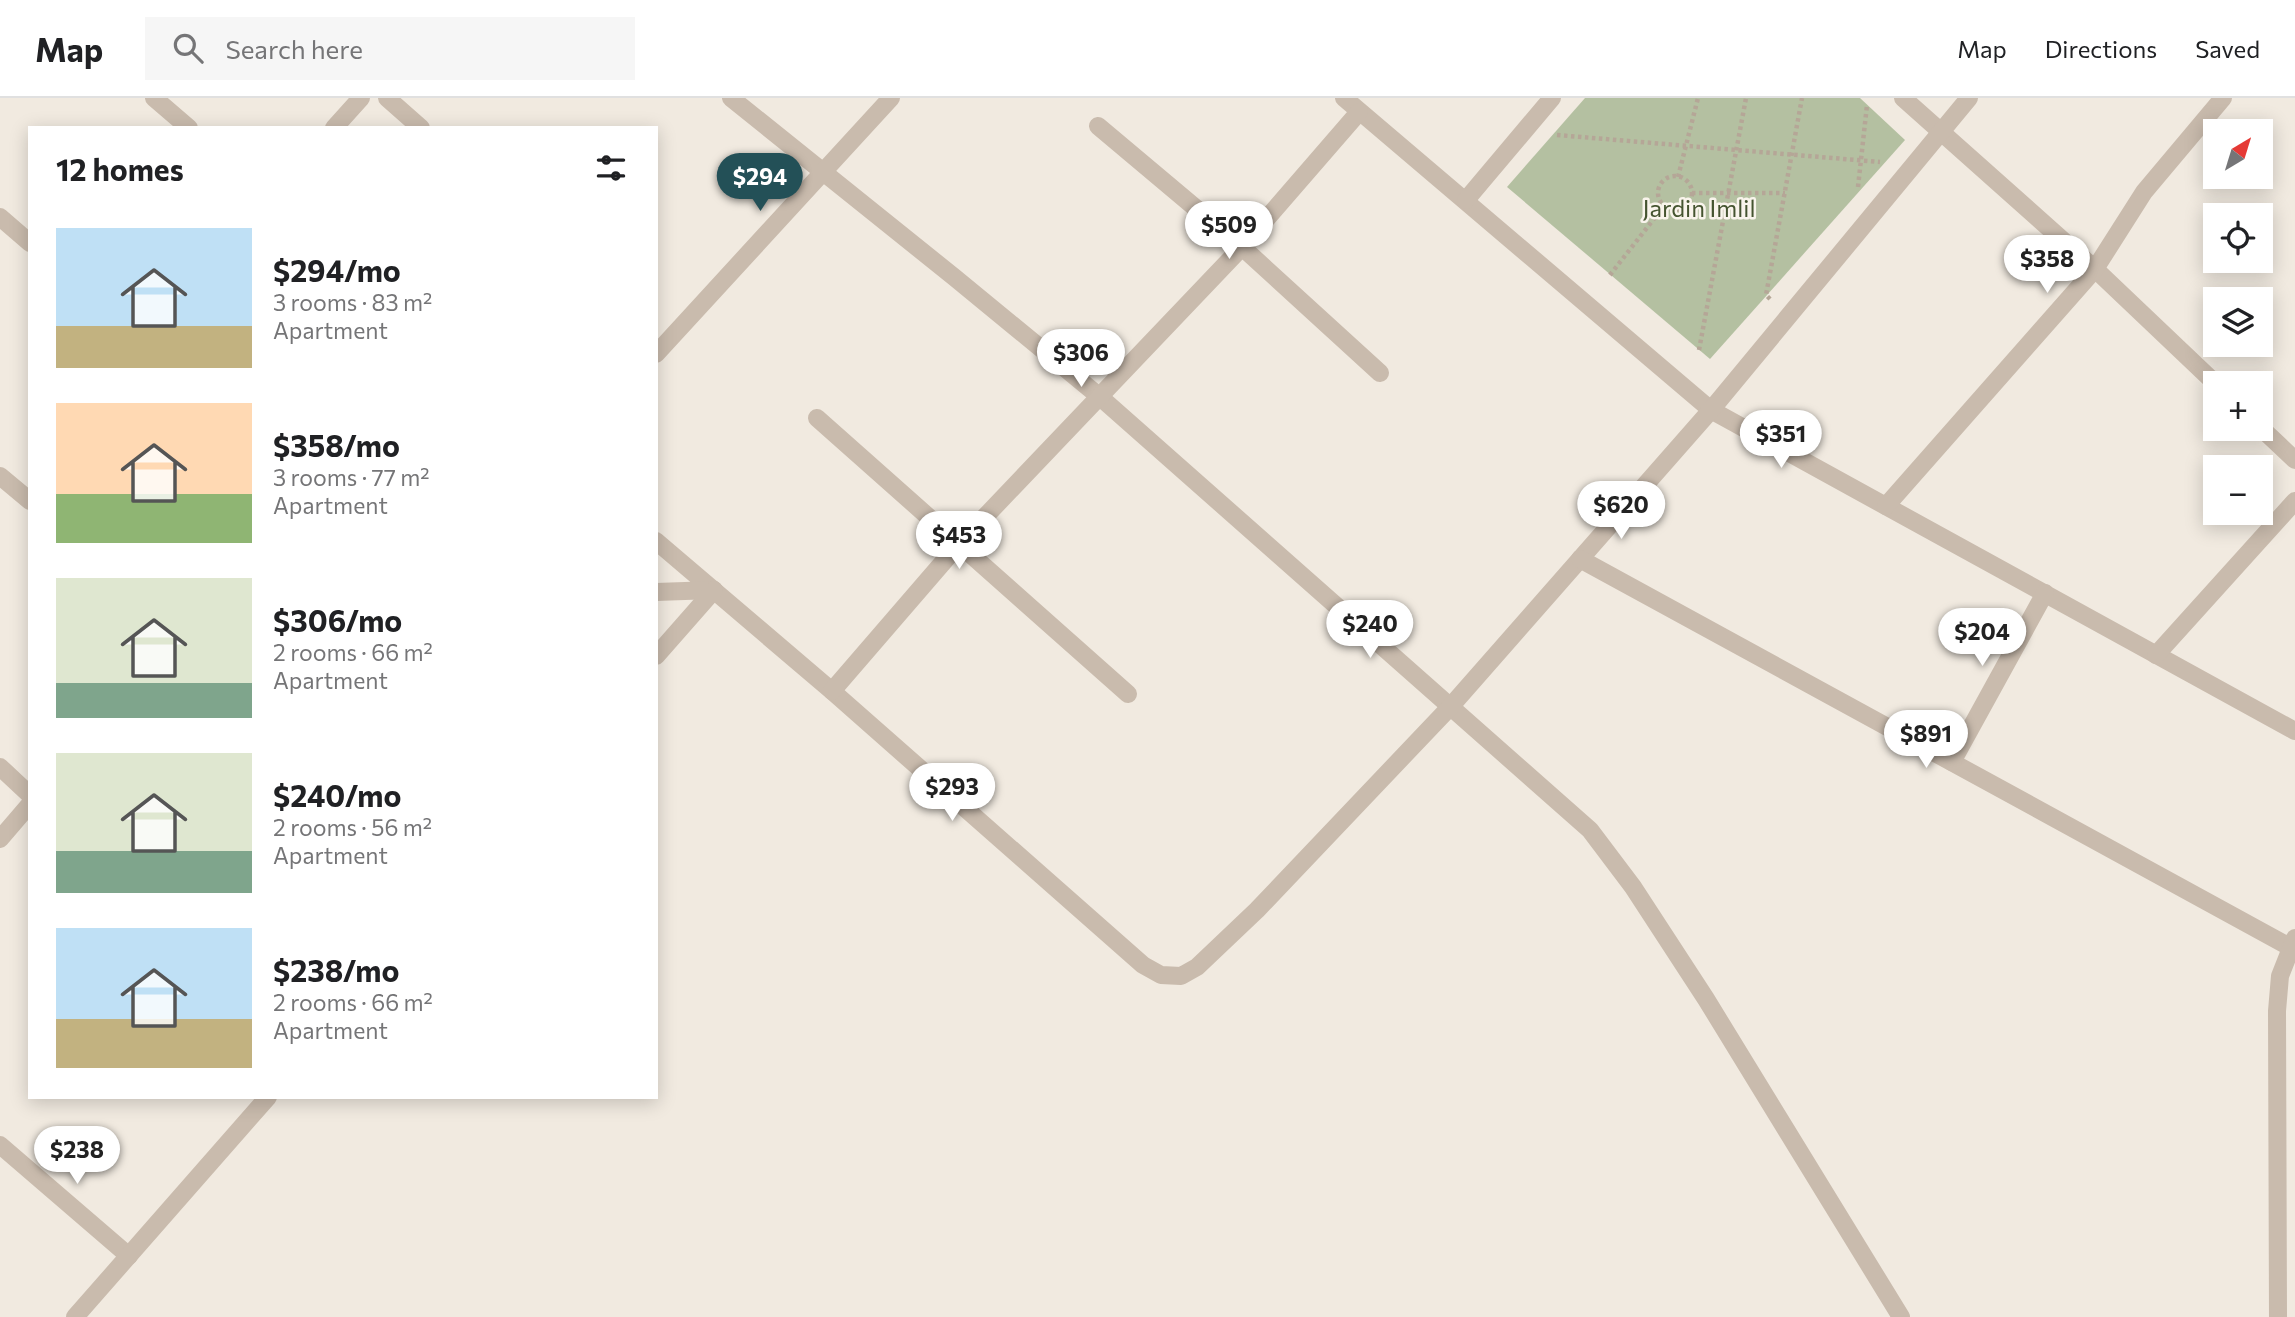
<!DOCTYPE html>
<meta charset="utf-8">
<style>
:root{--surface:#fff;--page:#f6f6f6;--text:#202124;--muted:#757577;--line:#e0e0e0;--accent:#235057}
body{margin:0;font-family:Commissioner,sans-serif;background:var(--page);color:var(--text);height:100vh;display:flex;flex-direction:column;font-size:26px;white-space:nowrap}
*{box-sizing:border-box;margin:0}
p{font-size:23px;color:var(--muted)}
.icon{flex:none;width:38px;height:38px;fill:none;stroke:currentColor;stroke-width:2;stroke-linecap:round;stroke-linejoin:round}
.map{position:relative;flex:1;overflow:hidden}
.side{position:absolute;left:28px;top:28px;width:630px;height:973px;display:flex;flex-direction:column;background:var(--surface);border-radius:0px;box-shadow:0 4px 18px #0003}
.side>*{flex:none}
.needle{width:46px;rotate:38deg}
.tools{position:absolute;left:2203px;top:21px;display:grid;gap:14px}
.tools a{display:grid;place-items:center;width:70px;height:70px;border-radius:0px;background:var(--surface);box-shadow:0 4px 18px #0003;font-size:35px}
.price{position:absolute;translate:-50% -60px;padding:0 16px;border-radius:24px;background:#fff;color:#222;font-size:23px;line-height:46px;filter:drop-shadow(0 2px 4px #0008)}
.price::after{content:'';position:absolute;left:50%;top:42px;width:21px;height:16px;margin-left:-10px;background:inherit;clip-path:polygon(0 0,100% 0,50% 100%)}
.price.selected{background:var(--accent);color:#fff}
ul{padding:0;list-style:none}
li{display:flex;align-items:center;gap:21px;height:175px;padding:0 28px}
li span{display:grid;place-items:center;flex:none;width:196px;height:140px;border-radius:0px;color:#555}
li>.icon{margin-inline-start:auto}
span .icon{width:84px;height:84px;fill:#fffc;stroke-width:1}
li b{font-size:30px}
h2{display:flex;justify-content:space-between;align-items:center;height:84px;padding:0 28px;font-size:30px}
header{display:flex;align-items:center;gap:42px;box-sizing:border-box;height:98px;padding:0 35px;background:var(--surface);border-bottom:2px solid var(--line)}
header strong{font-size:33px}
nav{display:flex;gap:38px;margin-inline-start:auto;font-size:24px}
.search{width:490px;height:63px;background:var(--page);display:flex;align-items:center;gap:18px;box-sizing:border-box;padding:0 24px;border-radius:0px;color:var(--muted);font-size:26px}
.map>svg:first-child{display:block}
</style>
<header>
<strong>Map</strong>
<div class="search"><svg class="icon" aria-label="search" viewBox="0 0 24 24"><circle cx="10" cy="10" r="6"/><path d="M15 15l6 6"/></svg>Search here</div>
<nav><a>Map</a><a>Directions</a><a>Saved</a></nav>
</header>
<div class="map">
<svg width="2295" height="1219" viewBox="0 0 2295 1219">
<rect width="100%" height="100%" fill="#f1eae0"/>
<polygon fill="#b4c0a1" points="1585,0 1860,0 1905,42 1710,261 1507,89"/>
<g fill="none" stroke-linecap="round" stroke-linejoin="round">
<g stroke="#b5a697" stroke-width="4.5" stroke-dasharray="3.5 3.5" stroke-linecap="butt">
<polyline points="1557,37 1880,64"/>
<circle cx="1675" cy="95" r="17"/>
<polyline points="1678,79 1698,0"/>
<polyline points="1858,89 1867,7"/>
<polyline points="1692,95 1785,95"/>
<polyline points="1610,177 1664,108"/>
<polyline points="1770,201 1766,197 1802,0"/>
<polyline points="1699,252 1746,0"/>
</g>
<g stroke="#c9bbad" stroke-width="18">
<polyline points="154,0 189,30"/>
<polyline points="387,0 421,30"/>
<polyline points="731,0 954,179 1100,299 1590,732 1633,789 1706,901 1901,1219"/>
<polyline points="1344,0 1711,312 2295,633"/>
<polyline points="1903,0 2095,171 2216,286"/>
<polyline points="1098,28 1242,149 1380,275"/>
<polyline points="334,30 361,0"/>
<polyline points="1466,102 1552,0"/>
<polyline points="0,119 30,145"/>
<polyline points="656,256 891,0"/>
<polyline points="817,320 1128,596"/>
<polyline points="2261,330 2295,362"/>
<polyline points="0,378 30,403"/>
<polyline points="1886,408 2095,171 2144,94 2223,0"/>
<polyline points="656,443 832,593 1143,867 1161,877 1181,878 1197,869 1257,812 1451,608 1711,312 1969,0"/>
<polyline points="1580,461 2290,849"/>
<polyline points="656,494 714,492"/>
<polyline points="2156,557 2295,403"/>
<polyline points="656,558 714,492"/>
<polyline points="832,593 958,447 1242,149 1359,14"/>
<polyline points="1952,664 2045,495"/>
<polyline points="0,669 30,697"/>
<polyline points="0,741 30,706"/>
<polyline points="0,1047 129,1158"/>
<polyline points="75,1219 268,999"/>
<polyline points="2278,1219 2277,913 2280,878 2295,840"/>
</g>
</g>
<g text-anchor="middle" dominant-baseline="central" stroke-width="5" stroke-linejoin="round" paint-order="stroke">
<g font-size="24" fill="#455430" stroke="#f9f4ec">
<text x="1699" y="109">Jardin Imlil</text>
</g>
</g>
</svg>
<div class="tools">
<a><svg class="needle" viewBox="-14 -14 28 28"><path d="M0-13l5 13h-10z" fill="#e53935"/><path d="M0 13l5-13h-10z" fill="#757577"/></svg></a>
<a><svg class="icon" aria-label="locate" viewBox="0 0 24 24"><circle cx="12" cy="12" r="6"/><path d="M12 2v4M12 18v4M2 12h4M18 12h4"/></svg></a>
<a><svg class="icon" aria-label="layers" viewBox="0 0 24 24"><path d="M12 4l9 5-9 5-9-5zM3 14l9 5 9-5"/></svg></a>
<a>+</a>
<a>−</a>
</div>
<b class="price selected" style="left:760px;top:115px">$294</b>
<b class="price" style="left:1229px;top:163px">$509</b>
<b class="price" style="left:2047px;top:197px">$358</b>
<b class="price" style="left:1081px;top:291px">$306</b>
<b class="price" style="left:1781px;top:372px">$351</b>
<b class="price" style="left:1621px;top:443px">$620</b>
<b class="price" style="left:959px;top:473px">$453</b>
<b class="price" style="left:1370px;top:562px">$240</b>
<b class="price" style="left:1982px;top:570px">$204</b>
<b class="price" style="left:1926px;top:672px">$891</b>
<b class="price" style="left:952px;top:725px">$293</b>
<b class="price" style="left:77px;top:1088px">$238</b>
<section class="side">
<h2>12 homes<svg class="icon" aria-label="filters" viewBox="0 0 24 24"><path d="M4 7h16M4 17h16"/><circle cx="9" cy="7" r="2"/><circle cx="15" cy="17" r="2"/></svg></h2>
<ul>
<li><span style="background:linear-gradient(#bfe0f5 70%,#c2b280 0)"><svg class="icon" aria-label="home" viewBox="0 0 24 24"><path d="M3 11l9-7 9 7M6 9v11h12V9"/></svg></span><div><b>$294/mo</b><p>3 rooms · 83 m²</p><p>Apartment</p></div></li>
<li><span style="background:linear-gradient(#ffd9b3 65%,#8fb573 0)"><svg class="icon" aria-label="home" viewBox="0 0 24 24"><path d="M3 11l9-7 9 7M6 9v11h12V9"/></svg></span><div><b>$358/mo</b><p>3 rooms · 77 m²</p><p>Apartment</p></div></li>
<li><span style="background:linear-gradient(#dfe7d0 75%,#7fa58c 0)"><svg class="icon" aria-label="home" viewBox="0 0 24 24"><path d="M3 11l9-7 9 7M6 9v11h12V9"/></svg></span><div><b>$306/mo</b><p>2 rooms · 66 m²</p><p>Apartment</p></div></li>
<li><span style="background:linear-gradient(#dfe7d0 70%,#7fa58c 0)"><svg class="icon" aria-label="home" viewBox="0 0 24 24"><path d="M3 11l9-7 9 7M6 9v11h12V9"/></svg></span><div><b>$240/mo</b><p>2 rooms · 56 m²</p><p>Apartment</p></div></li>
<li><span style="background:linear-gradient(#bfe0f5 65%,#c2b280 0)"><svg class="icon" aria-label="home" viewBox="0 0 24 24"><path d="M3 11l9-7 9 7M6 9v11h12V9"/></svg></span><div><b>$238/mo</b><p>2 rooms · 66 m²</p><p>Apartment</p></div></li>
</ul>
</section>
</div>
